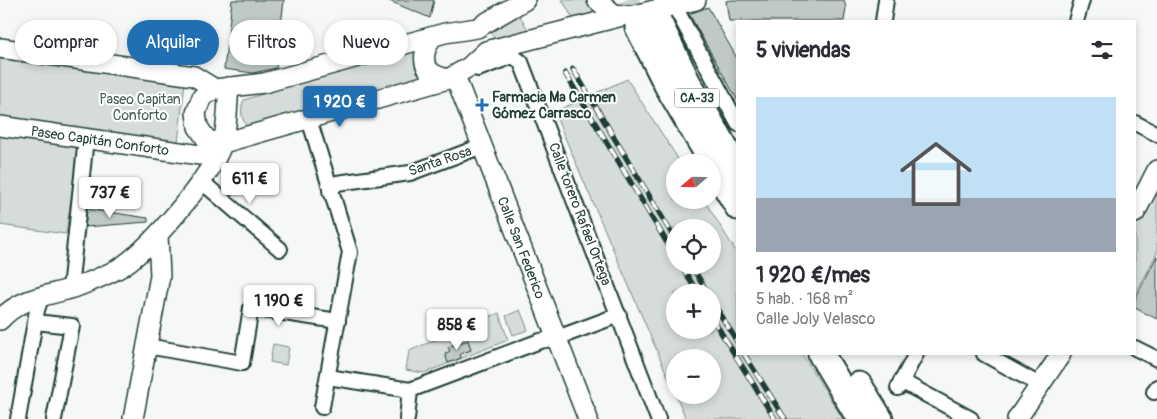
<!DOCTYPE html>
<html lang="es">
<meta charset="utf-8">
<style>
:root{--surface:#fff;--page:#f2f2f3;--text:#2b2b33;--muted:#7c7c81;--accent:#1f6fb2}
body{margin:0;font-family:Pangolin,sans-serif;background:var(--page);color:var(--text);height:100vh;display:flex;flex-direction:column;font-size:19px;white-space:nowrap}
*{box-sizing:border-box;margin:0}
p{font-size:16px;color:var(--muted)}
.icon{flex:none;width:28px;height:28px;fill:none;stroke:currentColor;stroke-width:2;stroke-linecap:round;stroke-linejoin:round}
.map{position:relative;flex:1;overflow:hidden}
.sheet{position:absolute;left:736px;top:20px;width:400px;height:335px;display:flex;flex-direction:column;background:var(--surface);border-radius:0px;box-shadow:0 2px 8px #0003}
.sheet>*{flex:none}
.banner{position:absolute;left:15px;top:20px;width:475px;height:45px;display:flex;gap:10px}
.needle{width:32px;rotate:250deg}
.buttons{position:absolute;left:666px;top:154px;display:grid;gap:10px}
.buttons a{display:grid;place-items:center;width:55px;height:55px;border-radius:50%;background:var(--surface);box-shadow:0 2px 8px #0003;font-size:25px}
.price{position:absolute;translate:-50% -42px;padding:0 11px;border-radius:5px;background:#fff;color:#222;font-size:16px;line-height:32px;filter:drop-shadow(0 1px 2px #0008)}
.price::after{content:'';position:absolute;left:50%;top:30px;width:15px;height:11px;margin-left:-8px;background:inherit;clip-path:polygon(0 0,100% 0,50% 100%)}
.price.selected{background:var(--accent);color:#fff}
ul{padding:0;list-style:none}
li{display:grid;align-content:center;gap:10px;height:265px;padding:0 20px}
li span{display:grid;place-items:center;height:155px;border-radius:0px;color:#555}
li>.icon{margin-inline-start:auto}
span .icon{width:90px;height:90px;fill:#fffc;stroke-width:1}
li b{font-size:21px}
h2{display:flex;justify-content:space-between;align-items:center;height:60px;padding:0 20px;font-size:21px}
.tag{padding:0 18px;border-radius:22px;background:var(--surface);box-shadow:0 2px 8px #0003;font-size:18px;line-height:45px}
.tag.selected{background:var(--accent);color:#fff}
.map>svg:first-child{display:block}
</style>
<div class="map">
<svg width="1157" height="419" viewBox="0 0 1157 419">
<rect width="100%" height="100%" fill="#f6f7f7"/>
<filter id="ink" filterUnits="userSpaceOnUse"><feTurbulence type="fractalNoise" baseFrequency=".02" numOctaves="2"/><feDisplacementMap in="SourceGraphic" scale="10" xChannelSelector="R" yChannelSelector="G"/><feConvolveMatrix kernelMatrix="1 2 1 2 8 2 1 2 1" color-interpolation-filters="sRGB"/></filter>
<g filter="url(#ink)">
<g fill="#d6dcdb" stroke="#7a8c88" fill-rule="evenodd">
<polygon points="562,0 592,0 599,11 597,14 574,20"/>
<polygon points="518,13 530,33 495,41 490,30"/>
<path d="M411,46L417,49L425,78L249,129C242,122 239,109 244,100Z"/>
<polygon points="0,59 185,83 178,142 0,119"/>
<path d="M627,79L680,162H675V200H704L737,253L738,354H802L843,419H686L676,395H712V358H675V393L554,112ZM675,228H712V265H675ZM675,292H712V330H675Z"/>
<polygon points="0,132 79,143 66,234 0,225"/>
<polygon points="1155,185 1157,186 1157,253 1135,295 1135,226"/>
<polygon points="520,310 528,330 513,335 506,316"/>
<polygon points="499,313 508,340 424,373 406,370 409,351"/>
<polygon points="273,344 289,347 286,365 270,362"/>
</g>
<g fill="#c0c9c6" stroke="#1f3d34">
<polygon points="232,0 284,0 276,68 253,73 224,69"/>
<polygon points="387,0 434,0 430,18"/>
<polygon points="731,0 844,0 846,8 844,21 729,21 726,1"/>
<polygon points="708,7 738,60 738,101 689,14"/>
<polygon points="87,209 148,218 148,222 85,227"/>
<polygon points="1157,256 1157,319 1135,308 1135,299"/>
<polygon points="468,340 471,350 460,354 461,358 448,363 445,354 450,351 448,347"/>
</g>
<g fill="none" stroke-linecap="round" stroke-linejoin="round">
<polyline stroke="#cbd2d0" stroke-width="25" stroke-dasharray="25 12" stroke-linecap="butt" points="626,0 638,27"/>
<defs>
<g id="street">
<polyline points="674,5 738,124"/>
<polyline points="883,21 886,0"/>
<polyline points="1076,21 1082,0"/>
<polyline points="469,67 478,69 513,56 521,62 658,419"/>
<polyline points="309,119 350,252 322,407"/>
<polyline points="1135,123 1157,134"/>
<polyline points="201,181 280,249"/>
<polyline points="330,191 337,183 410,173 482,146"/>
<polyline points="70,289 86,138"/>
<polyline points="35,322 72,326 54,419"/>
<polyline points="147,346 242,363 251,308 338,321"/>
<polyline points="1135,348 1157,359"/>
<polyline points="984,354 1040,385"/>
<polyline points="328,377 410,390 540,341 557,338 619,315"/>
<polyline points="901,381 971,419"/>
<polyline points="898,388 916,354"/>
<polyline points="1154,392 1157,387"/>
<polyline points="18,419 37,310 42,295"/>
<polyline points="407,419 410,390"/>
</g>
<g id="secondary">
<polyline points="597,0 614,14 630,16 696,0"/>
<path d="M432,37C419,58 422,74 448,79"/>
<polyline points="0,48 194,76 215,89"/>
<path id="s1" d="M455,76L588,419"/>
<path id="s2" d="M0,126L200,155L223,143L448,79L469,67L486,51L622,16"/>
<polyline points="223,143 207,140 198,127 196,113 202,97 215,89 264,83 445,33 477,28 525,0"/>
<polyline points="1135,213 1157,170"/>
<path d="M0,320C21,296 51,296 79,286C94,280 111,274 124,265C153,245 211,177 222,144C228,129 227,103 229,87"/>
<polyline points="133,419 160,276 158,235"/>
<polyline points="1017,419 1061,354"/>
</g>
<g id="highway">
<polyline points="659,23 687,81 738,171"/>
<polyline points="638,27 668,87 712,162"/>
<polyline points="712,164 738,207"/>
<polyline points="821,354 860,419"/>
<polyline points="859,385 880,419"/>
</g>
</defs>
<use href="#street" stroke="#1f3d34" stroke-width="18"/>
<use href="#secondary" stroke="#1f3d34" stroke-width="22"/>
<use href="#highway" stroke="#1f3d34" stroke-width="29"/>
<use href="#street" stroke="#fff" stroke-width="14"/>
<use href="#secondary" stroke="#fff" stroke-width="19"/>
<use href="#highway" stroke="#fff" stroke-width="25"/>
<defs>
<g id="rail">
<polyline points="573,69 675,239"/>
<polyline points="565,73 675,256"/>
<polyline points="681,265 697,292"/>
<polyline points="691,265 707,292"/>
<polyline points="712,301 738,343"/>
<polyline points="712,318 775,419"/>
<polyline points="744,354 785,419"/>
</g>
</defs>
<use href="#rail" stroke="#1f3d34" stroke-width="5.5"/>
<use href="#rail" stroke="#fff" stroke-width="4" stroke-dasharray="11" stroke-linecap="butt"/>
</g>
</g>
<path fill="#1f6fb2" stroke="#fff" stroke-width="2" d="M479.5 97.5h5v5h5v5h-5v5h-5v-5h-5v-5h5z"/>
<g text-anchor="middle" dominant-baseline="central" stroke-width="4" stroke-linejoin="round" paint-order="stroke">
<rect fill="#fff" stroke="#627771" stroke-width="1" x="674.5" y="88.5" width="45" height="19" rx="4"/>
<g font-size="12" font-weight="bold" fill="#1f3d34">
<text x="697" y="98">CA-33</text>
</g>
<g font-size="14" font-weight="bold" fill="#1f3d34" stroke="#fff" text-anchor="start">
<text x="492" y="97">Farmacia Mª Carmen<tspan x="492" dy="16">Gómez Carrasco</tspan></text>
</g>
<g font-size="14" fill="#445d55" stroke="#fff">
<text x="140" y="99">Paseo Capitan<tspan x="140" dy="16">Conforto</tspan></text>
</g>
<g font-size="14" fill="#1f3d34" stroke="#fff">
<text stroke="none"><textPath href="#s2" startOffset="101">Paseo Capitán Conforto</textPath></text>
<text transform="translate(440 161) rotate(-19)">Santa Rosa</text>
<text transform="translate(580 214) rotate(69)">Calle torero Rafael Ortega</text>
<text stroke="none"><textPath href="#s1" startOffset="184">Calle San Federico</textPath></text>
</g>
</g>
</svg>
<div class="buttons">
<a><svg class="needle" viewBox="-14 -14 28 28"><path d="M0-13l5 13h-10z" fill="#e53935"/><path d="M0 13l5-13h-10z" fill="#7c7c81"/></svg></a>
<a><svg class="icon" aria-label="locate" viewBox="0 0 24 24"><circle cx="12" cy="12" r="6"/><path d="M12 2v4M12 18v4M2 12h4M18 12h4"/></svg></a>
<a>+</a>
<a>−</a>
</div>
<b class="price selected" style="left:340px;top:128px">1 920 €</b>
<b class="price" style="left:250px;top:205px">611 €</b>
<b class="price" style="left:110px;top:219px">737 €</b>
<b class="price" style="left:279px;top:327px">1 190 €</b>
<b class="price" style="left:457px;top:351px">858 €</b>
<div class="banner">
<a class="tag">Comprar</a>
<a class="tag selected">Alquilar</a>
<a class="tag">Filtros</a>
<a class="tag">Nuevo</a>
</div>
<section class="sheet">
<h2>5 viviendas<svg class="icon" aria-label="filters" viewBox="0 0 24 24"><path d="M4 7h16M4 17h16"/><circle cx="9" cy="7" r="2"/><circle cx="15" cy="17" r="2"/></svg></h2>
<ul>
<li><span style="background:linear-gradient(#bfe0f5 65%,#9aa5b1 0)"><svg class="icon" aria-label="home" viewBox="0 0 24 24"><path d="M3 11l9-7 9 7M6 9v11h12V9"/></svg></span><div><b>1 920 €/mes</b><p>5 hab. · 168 m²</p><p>Calle Joly Velasco</p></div></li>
</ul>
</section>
</div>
